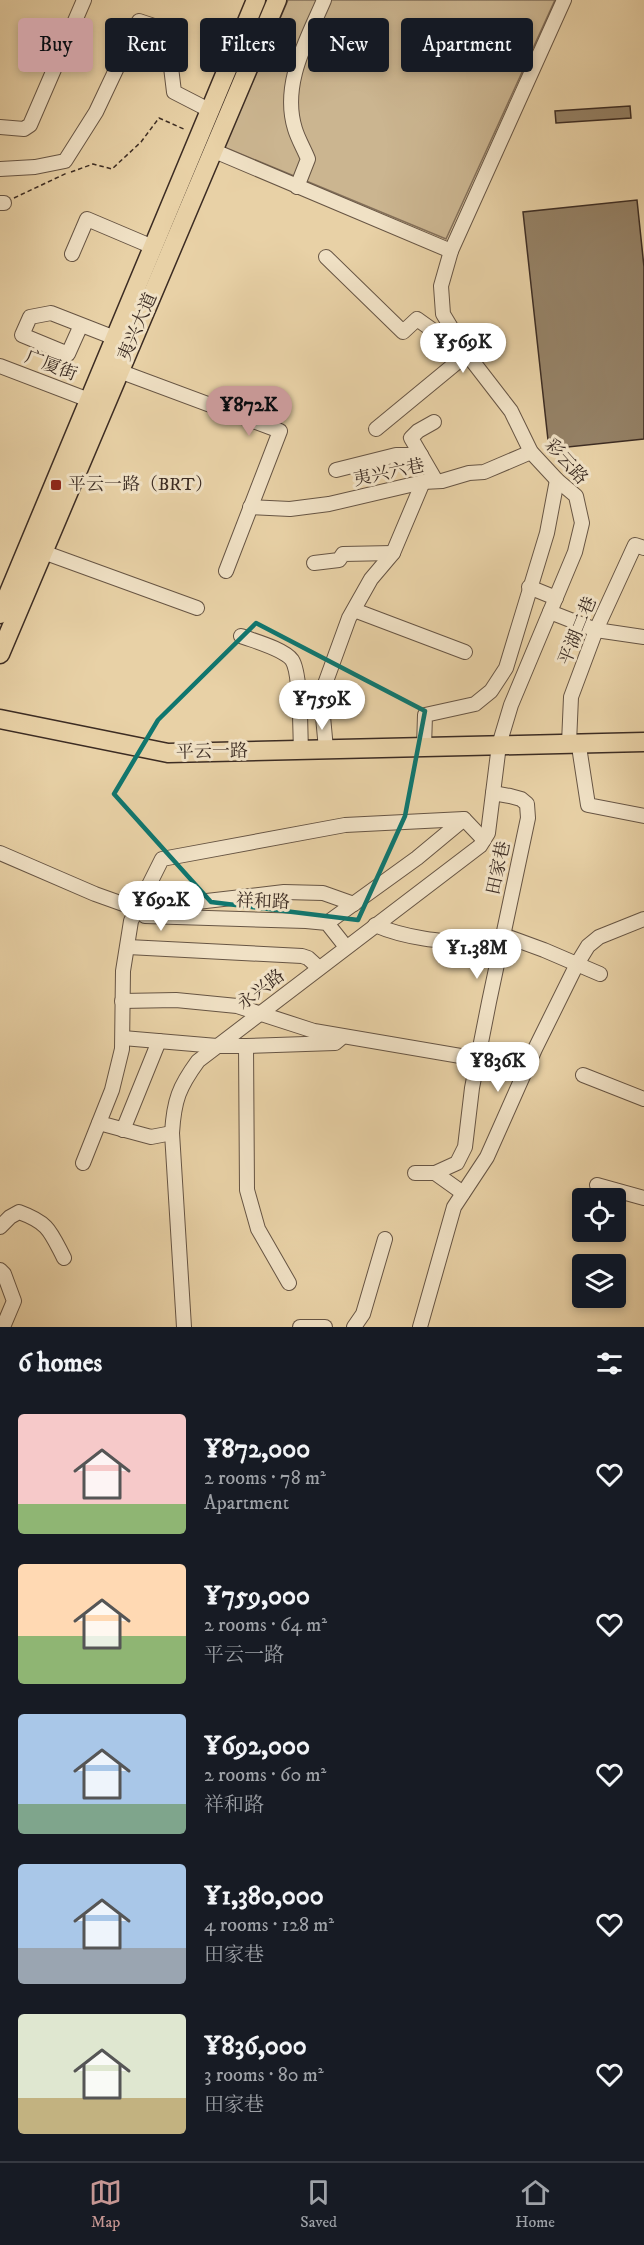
<!DOCTYPE html>
<meta charset="utf-8">
<style>
:root{--surface:#171b24;--page:#242831;--text:#f1f3f6;--muted:#9ea1a6;--line:#363941;--accent:#c59692}
body{margin:0;font-family:"IM FELL DW Pica","Noto Serif SC",serif;background:var(--page);color:var(--text);height:100vh;display:flex;flex-direction:column;font-size:22px;white-space:nowrap}
*{box-sizing:border-box;margin:0}
p{font-size:20px;color:var(--muted)}
.icon{flex:none;width:33px;height:33px;fill:none;stroke:currentColor;stroke-width:2;stroke-linecap:round;stroke-linejoin:round}
.map{position:relative;height:1327px;overflow:hidden}
.details{display:flex;flex-direction:column;background:var(--surface);flex:1}
.details>*{flex:none}
.guide{position:absolute;left:18px;top:18px;width:609px;height:54px;display:flex;gap:12px}
.buttons{position:absolute;left:572px;top:1188px;display:grid;gap:12px}
.buttons a{display:grid;place-items:center;width:54px;height:54px;border-radius:6px;background:var(--surface);box-shadow:0 3px 9px #0003;font-size:30px}
.price{position:absolute;translate:-50% -51px;padding:0 14px;border-radius:21px;background:#fff;color:#222;font-size:20px;line-height:39px;filter:drop-shadow(0 2px 3px #0008)}
.price::after{content:'';position:absolute;left:50%;top:36px;width:18px;height:14px;margin-left:-9px;background:inherit;clip-path:polygon(0 0,100% 0,50% 100%)}
.price.current{background:var(--accent);color:#111}
ul{padding:0;list-style:none}
li{display:flex;align-items:center;gap:18px;height:150px;padding:0 18px}
li span{display:grid;place-items:center;flex:none;width:168px;height:120px;border-radius:6px;color:#555}
li>.icon{margin-inline-start:auto}
span .icon{width:72px;height:72px;fill:#fffc;stroke-width:1}
li b{font-size:26px}
h2{display:flex;justify-content:space-between;align-items:center;height:72px;padding:0 18px;font-size:26px}
.pill{padding:0 21px;border-radius:6px;background:var(--surface);box-shadow:0 3px 9px #0003;font-size:21px;line-height:54px}
.pill.current{background:var(--accent);color:#111}
.menu{display:flex;justify-content:space-around;align-items:center;height:84px;border-top:2px solid var(--line);background:var(--surface);font-size:16px;color:var(--muted)}
.menu a{display:grid;justify-items:center;gap:3px}
.menu .current{color:var(--accent)}
.map>svg:first-child{display:block}
</style>
<div class="map">
<svg width="644" height="1327" viewBox="0 0 644 1327">
<rect width="100%" height="100%" fill="#e8d1a6"/>
<filter id="stains"><feTurbulence type="fractalNoise" baseFrequency=".00333" numOctaves="4"/><feColorMatrix values="0 0 0 0 .2 0 0 0 0 .09 0 0 0 0 .02 0 0 0 .5 -.17"/></filter>
<radialGradient id="worn" r=".72"><stop offset=".6" stop-color="#630" stop-opacity="0"/><stop offset="1" stop-color="#630" stop-opacity=".3"/></radialGradient>
<polygon fill="#cbb590" stroke="#84705a" stroke-width="1.5" points="288,0 555,0 446,239 224,147"/>
<g fill="#958267" stroke="#3c2c23" stroke-width="1.5">
<polygon points="630,106 631,118 556,123 555,111"/>
<polygon points="637,200 644,267 644,439 549,449 523,212"/>
</g>
<g fill="none" stroke-linecap="round" stroke-linejoin="round">
<defs>
<g id="minor">
<polyline points="0,127 24,129 30,125 84,0"/>
<polyline points="212,150 451,251"/>
<polyline points="0,169 35,167 65,161 96,112 139,21 160,28 167,34 174,92 211,111"/>
<path d="M297,187L308,159C304,149 298,139 295,129C281,84 307,40 324,0"/>
<polyline points="0,203 4,203"/>
<polyline points="72,254 87,219 153,247"/>
<polyline points="326,257 403,332 417,319 438,334 451,328"/>
<polyline points="81,325 68,354 22,335 30,317 51,313 115,338"/>
<polyline points="0,366 89,400"/>
<polyline points="119,371 280,431 226,571"/>
<polyline points="434,422 418,431 411,438 436,481"/>
<polyline points="376,429 467,354"/>
<polyline points="336,470 396,455 421,455"/>
<polyline points="250,507 290,509 329,504 423,482 442,481 469,473 484,472 531,452"/>
<polyline points="43,552 197,608"/>
<polyline points="314,563 339,560 343,554 393,553"/>
<polyline points="529,587 556,598"/>
<polyline points="354,610 465,652"/>
<polyline points="550,612 596,630 644,637"/>
<path d="M241,636C254,641 284,649 292,660C301,673 300,731 301,750"/>
<polyline points="569,743 571,697 596,630 635,545 644,548"/>
<polyline points="424,747 425,715 475,704 491,691 506,668 547,533 557,480"/>
<polyline points="326,749 321,695 349,618 371,579 393,553 423,482"/>
<polyline points="580,753 588,805 644,816"/>
<polyline points="0,853 95,894 137,909 145,916 306,921 327,923 346,947"/>
<polyline points="137,909 284,892 323,893 354,904"/>
<polyline points="327,923 417,858 464,819"/>
<path d="M375,925C414,942 459,942 501,946"/>
<polyline points="503,935 544,950 600,974"/>
<polyline points="128,947 302,956 308,958 319,968"/>
<polyline points="122,1001 176,1000 237,1006 314,1031 478,1059"/>
<polyline points="123,1038 217,1046 246,1046 247,1190 258,1229 289,1283"/>
<polyline points="246,1046 335,1043 341,1038"/>
<polyline points="583,1075 644,1099"/>
<polyline points="99,1123 151,1137 172,1133"/>
<polyline points="123,1130 159,1041"/>
<polyline points="83,1163 112,1090 122,1049 123,971 131,921 162,859 345,825 464,819 484,840"/>
<polyline points="415,1173 435,1173 463,1193"/>
<polyline points="435,1173 457,1163 465,1147 472,1088 489,1002 528,818 527,804 521,799 510,796 493,793"/>
<polyline points="597,1185 644,1198"/>
<path d="M0,1227L10,1217L19,1212C49,1223 50,1231 64,1258"/>
<polyline points="0,1270 4,1274 14,1301 3,1327"/>
<path d="M184,1327L172,1133C174,1100 179,1087 198,1061L480,846L488,833L499,745L511,705L575,552L582,523L576,496L557,480L531,452L511,411L467,354L443,314L441,286L451,251L564,0"/>
<polyline points="300,1327 325,1327"/>
<polyline points="354,1327 363,1314 385,1239"/>
<polyline points="420,1327 454,1207 487,1157 535,1049 577,964 588,946 599,937 644,919"/>
</g>
<g id="major">
<polyline points="0,614 256,0"/>
<polyline points="0,654 277,0"/>
<polyline points="0,719 168,753 644,742"/>
</g>
</defs>
<use href="#minor" stroke="#675544" stroke-width="16"/>
<use href="#major" stroke="#3c2c23" stroke-width="21"/>
<g stroke="#3c2c23" stroke-width="1.5" stroke-dasharray="4.5 3" stroke-linecap="butt">
<polyline points="71,172 93,164 112,169 141,142 159,118 186,130"/>
<polyline points="14,198 67,173"/>
</g>
<use href="#minor" stroke="#f0e1c5" stroke-width="14"/>
<use href="#major" stroke="#e8d1a6" stroke-width="18"/>
</g>
<path fill="none" stroke="#0f766e" stroke-width="4.5" stroke-linejoin="round" d="M256,623L425,711L405,816L358,920L211,902L114,794L158,720Z"/>
<rect fill="#8f2418" stroke="#f0e1c5" stroke-width="2" x="50" y="479" width="12" height="12" rx="3"/>
<g text-anchor="middle" dominant-baseline="central" stroke-width="6" stroke-linejoin="round" paint-order="stroke">
<g font-size="18" fill="#3c2c23" stroke="#f0e1c5">
<text transform="translate(138 327) rotate(-67)">夷兴大道</text>
<text transform="translate(51 366) rotate(21)">广厦街</text>
<text transform="translate(566 462) rotate(48)">彩云路</text>
<text transform="translate(389 473) rotate(-12)">夷兴六巷</text>
<text transform="translate(578 631) rotate(-68)">平湖二巷</text>
<text transform="translate(212 752) rotate(-1)">平云一路</text>
<text transform="translate(499 868) rotate(-78)">田家巷</text>
<text transform="translate(263 902) rotate(2)">祥和路</text>
<text transform="translate(261 990) rotate(-37)">永兴路</text>
</g>
<g font-size="18" fill="#3c2c23" stroke="#f0e1c5" text-anchor="start">
<text x="68" y="485">平云一路（BRT）</text>
</g>
</g>
<rect width="100%" height="100%" filter="url(#stains)"/>
<rect width="100%" height="100%" fill="url(#worn)"/>
</svg>
<div class="buttons">
<a><svg class="icon" aria-label="locate" viewBox="0 0 24 24"><circle cx="12" cy="12" r="6"/><path d="M12 2v4M12 18v4M2 12h4M18 12h4"/></svg></a>
<a><svg class="icon" aria-label="layers" viewBox="0 0 24 24"><path d="M12 4l9 5-9 5-9-5zM3 14l9 5 9-5"/></svg></a>
</div>
<b class="price" style="left:463px;top:374px">¥569K</b>
<b class="price current" style="left:249px;top:437px">¥872K</b>
<b class="price" style="left:322px;top:731px">¥759K</b>
<b class="price" style="left:161px;top:932px">¥692K</b>
<b class="price" style="left:477px;top:980px">¥1.38M</b>
<b class="price" style="left:498px;top:1093px">¥836K</b>
<div class="guide">
<a class="pill current">Buy</a>
<a class="pill">Rent</a>
<a class="pill">Filters</a>
<a class="pill">New</a>
<a class="pill">Apartment</a>
</div>
</div>
<section class="details">
<h2>6 homes<svg class="icon" aria-label="filters" viewBox="0 0 24 24"><path d="M4 7h16M4 17h16"/><circle cx="9" cy="7" r="2"/><circle cx="15" cy="17" r="2"/></svg></h2>
<ul>
<li><span style="background:linear-gradient(#f6c9c9 75%,#8fb573 0)"><svg class="icon" aria-label="home" viewBox="0 0 24 24"><path d="M3 11l9-7 9 7M6 9v11h12V9"/></svg></span><div><b>¥872,000</b><p>2 rooms · 78 m²</p><p>Apartment</p></div><svg class="icon" aria-label="heart" viewBox="0 0 24 24"><path d="M12 20l-8-8c-3-5 5-10 8-4 3-6 11-1 8 4z"/></svg></li>
<li><span style="background:linear-gradient(#ffd9b3 60%,#8fb573 0)"><svg class="icon" aria-label="home" viewBox="0 0 24 24"><path d="M3 11l9-7 9 7M6 9v11h12V9"/></svg></span><div><b>¥759,000</b><p>2 rooms · 64 m²</p><p>平云一路</p></div><svg class="icon" aria-label="heart" viewBox="0 0 24 24"><path d="M12 20l-8-8c-3-5 5-10 8-4 3-6 11-1 8 4z"/></svg></li>
<li><span style="background:linear-gradient(#a9c7e8 75%,#7fa58c 0)"><svg class="icon" aria-label="home" viewBox="0 0 24 24"><path d="M3 11l9-7 9 7M6 9v11h12V9"/></svg></span><div><b>¥692,000</b><p>2 rooms · 60 m²</p><p>祥和路</p></div><svg class="icon" aria-label="heart" viewBox="0 0 24 24"><path d="M12 20l-8-8c-3-5 5-10 8-4 3-6 11-1 8 4z"/></svg></li>
<li><span style="background:linear-gradient(#a9c7e8 70%,#9aa5b1 0)"><svg class="icon" aria-label="home" viewBox="0 0 24 24"><path d="M3 11l9-7 9 7M6 9v11h12V9"/></svg></span><div><b>¥1,380,000</b><p>4 rooms · 128 m²</p><p>田家巷</p></div><svg class="icon" aria-label="heart" viewBox="0 0 24 24"><path d="M12 20l-8-8c-3-5 5-10 8-4 3-6 11-1 8 4z"/></svg></li>
<li><span style="background:linear-gradient(#dfe7d0 70%,#c2b280 0)"><svg class="icon" aria-label="home" viewBox="0 0 24 24"><path d="M3 11l9-7 9 7M6 9v11h12V9"/></svg></span><div><b>¥836,000</b><p>3 rooms · 80 m²</p><p>田家巷</p></div><svg class="icon" aria-label="heart" viewBox="0 0 24 24"><path d="M12 20l-8-8c-3-5 5-10 8-4 3-6 11-1 8 4z"/></svg></li>
</ul>
</section>
<nav class="menu">
<a class="current"><svg class="icon" aria-label="map" viewBox="0 0 24 24"><path d="M3 6l6-2 6 2 6-2v14l-6 2-6-2-6 2zM9 4v14M15 6v14"/></svg>Map</a>
<a><svg class="icon" aria-label="saved" viewBox="0 0 24 24"><path d="M7 4h10v16l-5-4-5 4z"/></svg>Saved</a>
<a><svg class="icon" aria-label="home" viewBox="0 0 24 24"><path d="M3 11l9-7 9 7M6 9v11h12V9"/></svg>Home</a>
</nav>
